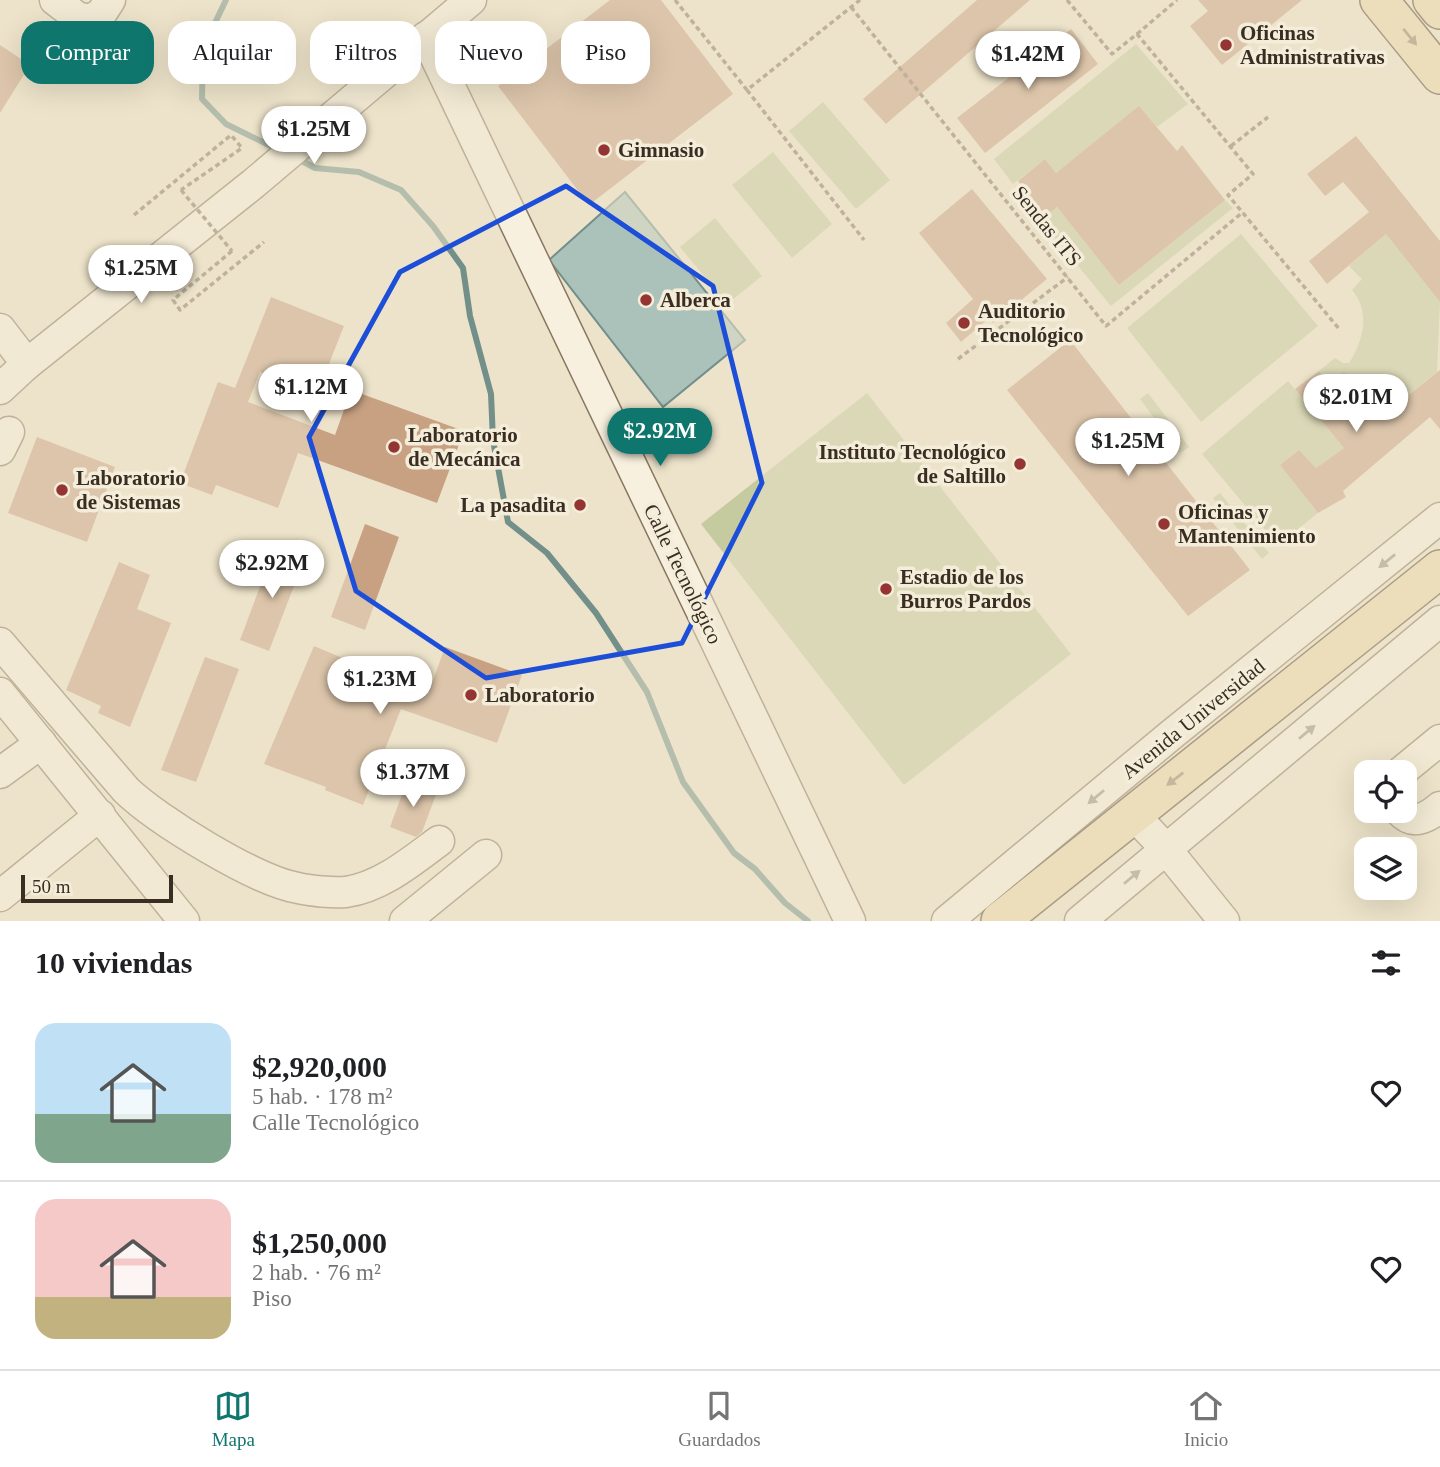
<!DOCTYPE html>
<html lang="es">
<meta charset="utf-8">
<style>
:root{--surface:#fff;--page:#f6f6f6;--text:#202124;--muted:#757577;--line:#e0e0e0;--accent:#0f766e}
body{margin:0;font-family:Georgia,serif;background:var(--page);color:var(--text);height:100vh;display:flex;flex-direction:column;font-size:26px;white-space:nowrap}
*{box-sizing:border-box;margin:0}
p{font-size:23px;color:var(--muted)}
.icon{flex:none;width:38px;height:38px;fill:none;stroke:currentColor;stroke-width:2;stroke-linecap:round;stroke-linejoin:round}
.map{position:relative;height:921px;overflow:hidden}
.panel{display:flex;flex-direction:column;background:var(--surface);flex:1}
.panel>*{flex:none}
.top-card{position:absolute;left:21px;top:21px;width:700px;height:63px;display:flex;gap:14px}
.fabs{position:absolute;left:1354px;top:760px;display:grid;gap:14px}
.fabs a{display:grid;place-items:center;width:63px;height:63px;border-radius:14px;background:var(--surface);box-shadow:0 7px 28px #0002;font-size:35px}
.scale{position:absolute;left:21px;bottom:18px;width:152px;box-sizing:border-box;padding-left:7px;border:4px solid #3a2e22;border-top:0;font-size:19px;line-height:24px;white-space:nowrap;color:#3a2e22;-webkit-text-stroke:5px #f4edda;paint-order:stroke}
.price{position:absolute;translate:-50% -60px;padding:0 16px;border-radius:24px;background:#fff;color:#222;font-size:23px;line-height:46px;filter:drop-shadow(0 2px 4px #0008)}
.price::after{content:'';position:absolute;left:50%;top:42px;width:21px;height:16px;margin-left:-10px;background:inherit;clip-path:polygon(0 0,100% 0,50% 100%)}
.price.selected{background:var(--accent);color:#fff}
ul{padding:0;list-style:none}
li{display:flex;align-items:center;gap:21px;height:175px;padding:0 35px}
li+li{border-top:2px solid var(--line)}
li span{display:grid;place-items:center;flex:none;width:196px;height:140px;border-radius:21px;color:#555}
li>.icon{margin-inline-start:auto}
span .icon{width:84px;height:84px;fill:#fffc;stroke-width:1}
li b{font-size:30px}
h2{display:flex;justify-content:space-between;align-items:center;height:84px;padding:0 35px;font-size:30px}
.tag{padding:0 24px;border-radius:21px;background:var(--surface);box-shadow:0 7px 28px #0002;font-size:24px;line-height:63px}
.tag.selected{background:var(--accent);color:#fff}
.menu{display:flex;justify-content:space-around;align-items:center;height:98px;border-top:2px solid var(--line);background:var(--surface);font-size:19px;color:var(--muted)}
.menu a{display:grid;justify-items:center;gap:4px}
.menu .selected{color:var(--accent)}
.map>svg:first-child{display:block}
</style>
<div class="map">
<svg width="1440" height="921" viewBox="0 0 1440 921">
<rect width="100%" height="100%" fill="#ede3cb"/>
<g fill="#c5cb9f">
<polygon points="1136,44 1188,104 1157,127 1139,107 1056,173 1045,159 1013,184 994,159"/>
<polygon points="823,102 890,180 856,209 789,131"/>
<polygon points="773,152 832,224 792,258 732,185"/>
<polygon points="1225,200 1233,208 1111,306 1041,221 1057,207 1119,285"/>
<polygon points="715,218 762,276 727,304 680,247"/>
<polygon points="1241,234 1318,326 1201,422 1127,328"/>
<path d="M1386,234L1440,302L1437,372L1365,429L1344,373L1330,384L1319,371L1335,358L1343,363H1349C1363,341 1371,312 1352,290L1362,279L1349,266Z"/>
<polygon points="1288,381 1344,448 1316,468 1299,450 1280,465 1318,513 1278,545 1202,454"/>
<polygon points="867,393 1071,654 904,785 701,524"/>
<polygon points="1148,393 1189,447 1180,453 1140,399"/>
<polygon points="1220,493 1269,553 1262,559 1213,498"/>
</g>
<polygon fill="#abc2bb" stroke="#729089" stroke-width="2" points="625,192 745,340 663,407 549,260"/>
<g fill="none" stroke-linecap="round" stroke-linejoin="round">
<g stroke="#729089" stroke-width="6">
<polyline points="226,0 203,48 202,99 226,124 279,150"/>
<polyline points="298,159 315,168 359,172 401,190 433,226 463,268 470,316 491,394 493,440 508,522 547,553 596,613 647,692 683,782 734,853 755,869 785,903 808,921"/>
</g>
</g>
<g fill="#c8a183">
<polygon points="610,0 661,0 733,94 589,205 498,86"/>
<polygon points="977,0 1030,0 886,124 863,99"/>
<polygon points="1198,0 1302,0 1222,65 1190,26 1208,11"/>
<polygon points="1071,29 1098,64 985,153 957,118"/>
<polygon points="0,45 30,65 0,113"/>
<polygon points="1139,106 1177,151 1182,145 1225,200 1119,285 1057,207 1046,216 1018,181 1045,159 1056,173"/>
<polygon points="1356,136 1440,241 1440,302 1386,234 1327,284 1309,261 1369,212 1343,182 1325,196 1307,174"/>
<polygon points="972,189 1047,279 993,323 989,318 961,342 946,323 973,299 919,233"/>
<polygon points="271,297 344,326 317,394 260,372 248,402 335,435 351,390 464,431 437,503 298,453 278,508 216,485 212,495 180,483 218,382 235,388"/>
<polygon points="1070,340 1250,570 1188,616 1007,390"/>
<polygon points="1440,370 1440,429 1430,417 1343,491 1346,497 1318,513 1280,465 1299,450 1316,468 1344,448 1295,389 1319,371 1330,384 1344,372 1381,417"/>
<polygon points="37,437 115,467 87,542 8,513"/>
<polygon points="365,524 399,537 365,630 331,617"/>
<polygon points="274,549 304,560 269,651 240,640"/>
<polygon points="119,562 150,575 137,609 171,623 130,727 98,713 101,706 66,690"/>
<polygon points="314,646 428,694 445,647 522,675 497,743 401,709 363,805 325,790 326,787 264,764"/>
<polygon points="205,657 239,669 196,782 161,770"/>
<polygon points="407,781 437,792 422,832 416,837 390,827"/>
</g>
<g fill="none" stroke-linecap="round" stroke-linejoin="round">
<defs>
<g id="minor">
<polyline points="55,0 77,17 90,20 101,14 110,0"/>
<polyline points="426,37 850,921"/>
<polyline points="0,329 27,364"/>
<polyline points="0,389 27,364 253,184 471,0"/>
<polyline points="0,450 9,432"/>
<path d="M0,643L126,790C157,820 256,881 298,888C311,891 332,893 346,892C381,887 412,861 439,841"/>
<polyline points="0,693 184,921"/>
<polyline points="1401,772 1440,740"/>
<polyline points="0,773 41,743"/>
<path d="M1399,810C1413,826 1427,818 1440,807"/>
<polyline points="1132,813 1166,849 1224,921"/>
<polyline points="0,896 100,815"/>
<polyline points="405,921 486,855"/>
<polyline points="947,921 1171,735 1440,518"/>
<polyline points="1080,921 1440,621"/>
</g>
<g id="major">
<polyline points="1379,0 1440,75"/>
<polyline points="1432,0 1440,10"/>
<polyline points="1000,921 1440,569"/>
</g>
</defs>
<use href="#minor" stroke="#897660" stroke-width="33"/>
<use href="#major" stroke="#574433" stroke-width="40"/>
<g stroke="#897660" stroke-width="3.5" stroke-dasharray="5 3.5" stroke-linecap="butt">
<polyline points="675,0 747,90 860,0"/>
<polyline points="1067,0 1112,54 1137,34 1253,174 1228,195 1340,330"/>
<polyline points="851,7 1106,326 1243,212"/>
<polyline points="1137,34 1177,0"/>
<polyline points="747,90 864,240"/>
<polyline points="1231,146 1268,117"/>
<polyline points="134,215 231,135 242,148 181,190"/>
<polyline points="232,251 173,300 180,310 264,242"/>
<polyline points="958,359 1068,277"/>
</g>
<use href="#minor" stroke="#f7f0de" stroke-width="30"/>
<use href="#major" stroke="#ecd7a6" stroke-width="37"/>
<polyline stroke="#897660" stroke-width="3.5" stroke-dasharray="5 3.5" stroke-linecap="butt" points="181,190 232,251"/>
</g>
<defs><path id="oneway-solid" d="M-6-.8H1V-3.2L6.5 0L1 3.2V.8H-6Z" transform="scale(1.75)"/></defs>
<g fill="#938264">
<use href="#oneway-solid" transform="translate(1410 37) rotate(51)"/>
<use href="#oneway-solid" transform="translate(1175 779) rotate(142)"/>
</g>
<g fill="#988f80">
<use href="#oneway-solid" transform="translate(1387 561) rotate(141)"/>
<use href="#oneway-solid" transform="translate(1307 732) rotate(-40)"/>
<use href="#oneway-solid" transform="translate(1096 797) rotate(140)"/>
<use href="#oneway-solid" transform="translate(1132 877) rotate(-40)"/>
</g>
<path d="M0 0H1440V921H0ZM566,186L713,286L762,483L682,643L486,678L356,591L309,437L400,272Z" fill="#ede3cb" fill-opacity=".55" fill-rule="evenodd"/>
<path fill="none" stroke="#1d4ed8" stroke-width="5" stroke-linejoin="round" d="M566,186L713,286L762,483L682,643L486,678L356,591L309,437L400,272Z"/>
<g fill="#943433" stroke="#f4edda" stroke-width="2.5">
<circle cx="1226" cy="45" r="7"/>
<circle cx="604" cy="150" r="7"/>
<circle cx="646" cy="300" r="7"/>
<circle cx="964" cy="323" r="7"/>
<circle cx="394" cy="447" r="7"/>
<circle cx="1020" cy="464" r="7"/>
<circle cx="62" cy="490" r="7"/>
<circle cx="580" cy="505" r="7"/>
<circle cx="1164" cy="524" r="7"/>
<circle cx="886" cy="589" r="7"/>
<circle cx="471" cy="695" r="7"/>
</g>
<g text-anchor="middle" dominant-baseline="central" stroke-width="7" stroke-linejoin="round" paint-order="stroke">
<g font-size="21" font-weight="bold" fill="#3a2e22" stroke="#f4edda" text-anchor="start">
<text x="1240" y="33">Oficinas<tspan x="1240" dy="24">Administrativas</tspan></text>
<text x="618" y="150">Gimnasio</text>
<text x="660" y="300">Alberca</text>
<text x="978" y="311">Auditorio<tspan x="978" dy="24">Tecnológico</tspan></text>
<text x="408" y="435">Laboratorio<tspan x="408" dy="24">de Mecánica</tspan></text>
<text x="1006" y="452" text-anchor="end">Instituto Tecnológico<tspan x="1006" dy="24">de Saltillo</tspan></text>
<text x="76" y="478">Laboratorio<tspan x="76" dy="24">de Sistemas</tspan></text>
<text x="566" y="505" text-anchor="end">La pasadita</text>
<text x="1178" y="512">Oficinas y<tspan x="1178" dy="24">Mantenimiento</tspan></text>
<text x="900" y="577">Estadio de los<tspan x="900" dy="24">Burros Pardos</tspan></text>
<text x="485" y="695">Laboratorio</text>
</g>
<g font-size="21" fill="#3a2e22" stroke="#f4edda">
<text transform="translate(1047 226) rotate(51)">Sendas ITS</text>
<text transform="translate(683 574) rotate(64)">Calle Tecnológico</text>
<text transform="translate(1193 719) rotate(-39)">Avenida Universidad</text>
</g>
</g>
</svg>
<div class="fabs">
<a><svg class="icon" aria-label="locate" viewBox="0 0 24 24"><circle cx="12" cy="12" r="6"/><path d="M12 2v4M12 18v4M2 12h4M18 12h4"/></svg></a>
<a><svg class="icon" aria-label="layers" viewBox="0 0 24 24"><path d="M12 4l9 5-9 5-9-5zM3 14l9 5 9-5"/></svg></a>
</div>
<div class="scale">50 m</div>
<b class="price" style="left:1028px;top:91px">$1.42M</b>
<b class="price" style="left:314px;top:166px">$1.25M</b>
<b class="price" style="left:141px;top:305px">$1.25M</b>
<b class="price" style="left:311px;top:424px">$1.12M</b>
<b class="price" style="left:1356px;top:434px">$2.01M</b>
<b class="price selected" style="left:660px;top:468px">$2.92M</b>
<b class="price" style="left:1128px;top:478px">$1.25M</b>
<b class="price" style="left:272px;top:600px">$2.92M</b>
<b class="price" style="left:380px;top:716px">$1.23M</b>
<b class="price" style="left:413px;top:809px">$1.37M</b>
<div class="top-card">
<a class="tag selected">Comprar</a>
<a class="tag">Alquilar</a>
<a class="tag">Filtros</a>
<a class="tag">Nuevo</a>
<a class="tag">Piso</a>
</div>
</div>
<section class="panel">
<h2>10 viviendas<svg class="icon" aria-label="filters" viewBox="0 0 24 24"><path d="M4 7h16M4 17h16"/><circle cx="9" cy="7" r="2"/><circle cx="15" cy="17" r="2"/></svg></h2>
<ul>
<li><span style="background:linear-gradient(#bfe0f5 65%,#7fa58c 0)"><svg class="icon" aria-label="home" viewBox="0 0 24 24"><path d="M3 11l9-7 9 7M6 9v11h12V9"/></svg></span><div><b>$2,920,000</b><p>5 hab. · 178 m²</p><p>Calle Tecnológico</p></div><svg class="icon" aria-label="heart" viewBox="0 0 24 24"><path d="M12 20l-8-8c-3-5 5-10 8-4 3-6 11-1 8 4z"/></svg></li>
<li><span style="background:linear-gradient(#f6c9c9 70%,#c2b280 0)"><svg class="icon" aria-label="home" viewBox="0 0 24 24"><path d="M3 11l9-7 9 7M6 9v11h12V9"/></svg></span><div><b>$1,250,000</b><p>2 hab. · 76 m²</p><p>Piso</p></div><svg class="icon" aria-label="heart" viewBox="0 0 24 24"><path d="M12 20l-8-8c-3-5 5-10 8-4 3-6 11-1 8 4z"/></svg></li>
</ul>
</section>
<nav class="menu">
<a class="selected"><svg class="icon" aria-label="map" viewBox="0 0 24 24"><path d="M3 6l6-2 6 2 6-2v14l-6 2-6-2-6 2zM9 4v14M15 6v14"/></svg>Mapa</a>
<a><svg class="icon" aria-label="saved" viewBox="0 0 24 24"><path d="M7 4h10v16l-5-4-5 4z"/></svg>Guardados</a>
<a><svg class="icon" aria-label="home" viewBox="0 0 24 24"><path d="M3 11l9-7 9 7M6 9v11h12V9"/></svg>Inicio</a>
</nav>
